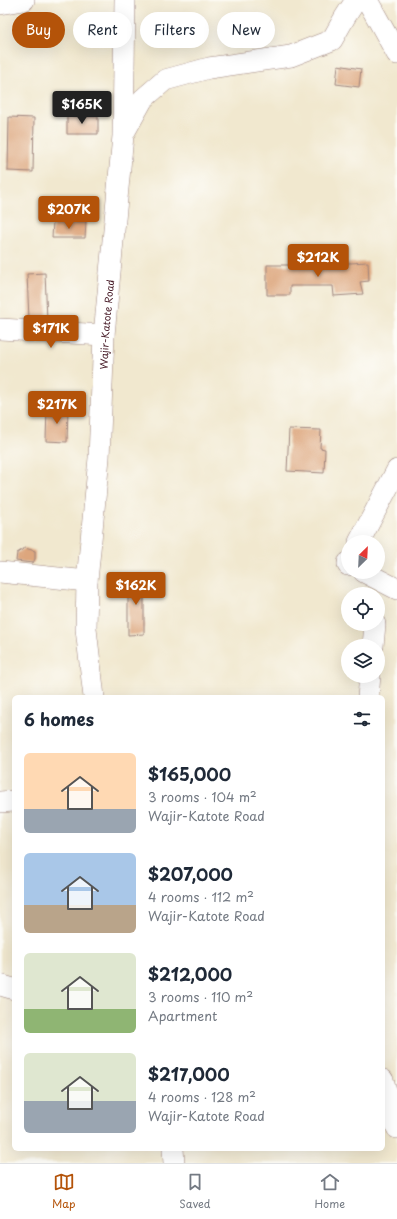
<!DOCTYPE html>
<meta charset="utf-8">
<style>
:root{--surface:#fff;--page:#f6f6f7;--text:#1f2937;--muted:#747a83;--line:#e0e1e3;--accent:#b45309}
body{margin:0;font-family:"Playpen Sans",sans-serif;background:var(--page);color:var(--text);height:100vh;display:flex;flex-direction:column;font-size:15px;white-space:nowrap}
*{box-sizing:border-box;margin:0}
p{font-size:13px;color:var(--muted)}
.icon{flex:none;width:22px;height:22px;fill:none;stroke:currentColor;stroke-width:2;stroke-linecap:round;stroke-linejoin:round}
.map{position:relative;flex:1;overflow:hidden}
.side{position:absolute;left:12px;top:695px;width:373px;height:456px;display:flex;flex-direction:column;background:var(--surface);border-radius:6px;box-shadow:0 4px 16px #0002}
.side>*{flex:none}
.hud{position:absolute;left:12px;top:12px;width:373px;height:36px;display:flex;gap:8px}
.needle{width:26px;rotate:24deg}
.tools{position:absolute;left:341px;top:535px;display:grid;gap:8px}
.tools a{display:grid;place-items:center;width:44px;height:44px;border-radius:50%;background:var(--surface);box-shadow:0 4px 16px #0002;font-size:20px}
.price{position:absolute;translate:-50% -34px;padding:0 9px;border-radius:4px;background:var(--accent);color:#fff;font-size:13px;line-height:26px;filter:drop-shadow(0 1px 2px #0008)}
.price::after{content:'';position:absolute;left:50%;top:24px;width:12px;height:9px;margin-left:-6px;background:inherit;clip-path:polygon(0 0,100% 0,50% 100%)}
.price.selected{background:#222;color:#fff}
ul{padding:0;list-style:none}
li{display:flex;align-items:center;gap:12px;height:100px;padding:0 12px}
li span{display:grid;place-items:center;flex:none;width:112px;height:80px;border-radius:6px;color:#555}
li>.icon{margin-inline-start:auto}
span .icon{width:48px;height:48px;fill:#fffc;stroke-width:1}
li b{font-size:17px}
h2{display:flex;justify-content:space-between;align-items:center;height:48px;padding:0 12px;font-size:17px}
.tag{padding:0 14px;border-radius:18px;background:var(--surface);box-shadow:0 4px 16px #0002;font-size:14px;line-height:36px}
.tag.selected{background:var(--accent);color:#fff}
.tab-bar{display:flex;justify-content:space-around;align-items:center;height:56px;border-top:1px solid var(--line);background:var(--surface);font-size:11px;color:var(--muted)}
.tab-bar a{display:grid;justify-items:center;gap:2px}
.tab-bar .selected{color:var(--accent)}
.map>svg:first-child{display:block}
</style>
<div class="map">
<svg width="397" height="1163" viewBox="0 0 397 1163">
<rect width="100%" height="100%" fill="#fdfcf7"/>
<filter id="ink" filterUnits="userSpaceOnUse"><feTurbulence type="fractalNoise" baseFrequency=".025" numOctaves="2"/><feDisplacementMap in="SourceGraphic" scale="8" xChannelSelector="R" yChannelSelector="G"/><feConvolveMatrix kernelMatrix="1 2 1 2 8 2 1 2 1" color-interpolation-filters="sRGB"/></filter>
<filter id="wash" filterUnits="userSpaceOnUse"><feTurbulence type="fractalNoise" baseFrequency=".012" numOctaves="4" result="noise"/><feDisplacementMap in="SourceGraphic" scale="16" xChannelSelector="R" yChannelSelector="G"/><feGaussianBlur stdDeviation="0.9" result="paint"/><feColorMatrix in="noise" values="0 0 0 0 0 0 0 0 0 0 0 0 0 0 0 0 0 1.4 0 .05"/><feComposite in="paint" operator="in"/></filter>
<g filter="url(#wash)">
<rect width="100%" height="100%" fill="#f1e8cf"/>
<g id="blocks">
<g fill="#dda67d">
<polygon points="338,65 361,69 359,87 336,84"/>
<polygon points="67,116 98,117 98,134 67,134"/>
<polygon points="9,117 34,118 33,172 8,171"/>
<polygon points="53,221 86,221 85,238 52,238"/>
<polygon points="368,262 369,281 360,282 363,294 334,296 333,286 290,286 290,295 267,295 267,265 332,265 332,264"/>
<polygon points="45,273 47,320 29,319 27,274"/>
<polygon points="47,408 68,409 67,442 46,441"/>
<polygon points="289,429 321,430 320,448 325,449 324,473 287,471"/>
<polygon points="25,548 35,551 35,559 33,563 16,561 17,553"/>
<polygon points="128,577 144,577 144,634 128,635"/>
</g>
</g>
</g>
<g filter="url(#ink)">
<use href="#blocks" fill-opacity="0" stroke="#9e847d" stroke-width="1"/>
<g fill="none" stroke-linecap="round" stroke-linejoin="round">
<defs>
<g id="minor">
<polyline points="367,0 397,54"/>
<polyline points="0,4 24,0"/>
<polyline points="124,133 143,99 165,80 209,68 291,56 332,40 345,17 356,0"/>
<polyline points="0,329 104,335"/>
<polyline points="359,542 397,470"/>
<polyline points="348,563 348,565"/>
<polyline points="0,572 87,581"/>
<polyline points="364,572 397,589"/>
<polyline points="373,646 375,624"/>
<path id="s1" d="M94,697L86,629L87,581L99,458L104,335L123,136L125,0"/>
<polyline points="368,697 370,676"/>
<polyline points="0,802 14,801"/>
<polyline points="0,985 14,989"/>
<polyline points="383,1080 397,1128"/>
<polyline points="173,1149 174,1163"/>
</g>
</defs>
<use href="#minor" stroke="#9e847d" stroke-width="22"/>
<use href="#minor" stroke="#fff" stroke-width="21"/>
</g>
</g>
<g text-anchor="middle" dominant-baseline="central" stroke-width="3" stroke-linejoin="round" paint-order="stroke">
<g font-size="10" fill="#4a1f2b" stroke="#fdfcf7">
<text stroke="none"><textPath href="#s1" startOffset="374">Wajir-Katote Road</textPath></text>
</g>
</g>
</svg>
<div class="tools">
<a><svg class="needle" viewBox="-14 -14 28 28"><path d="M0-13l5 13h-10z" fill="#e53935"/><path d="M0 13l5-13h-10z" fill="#747a83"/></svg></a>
<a><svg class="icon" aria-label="locate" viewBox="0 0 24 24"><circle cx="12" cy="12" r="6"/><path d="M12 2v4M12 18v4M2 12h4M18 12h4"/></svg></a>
<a><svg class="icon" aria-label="layers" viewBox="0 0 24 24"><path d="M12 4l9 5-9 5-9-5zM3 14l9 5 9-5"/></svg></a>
</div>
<b class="price selected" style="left:82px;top:125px">$165K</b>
<b class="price" style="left:69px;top:230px">$207K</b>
<b class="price" style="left:318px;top:278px">$212K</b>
<b class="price" style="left:51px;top:349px">$171K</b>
<b class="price" style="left:57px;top:425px">$217K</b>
<b class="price" style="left:136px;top:606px">$162K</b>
<div class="hud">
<a class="tag selected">Buy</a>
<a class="tag">Rent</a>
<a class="tag">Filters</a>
<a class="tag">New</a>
</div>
<section class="side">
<h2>6 homes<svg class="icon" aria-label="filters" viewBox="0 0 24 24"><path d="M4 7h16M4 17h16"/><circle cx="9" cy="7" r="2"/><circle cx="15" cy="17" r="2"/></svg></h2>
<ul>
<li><span style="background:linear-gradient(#ffd9b3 70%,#9aa5b1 0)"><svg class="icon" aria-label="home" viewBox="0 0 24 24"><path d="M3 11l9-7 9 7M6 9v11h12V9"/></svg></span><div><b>$165,000</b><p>3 rooms · 104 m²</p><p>Wajir-Katote Road</p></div></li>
<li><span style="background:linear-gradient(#a9c7e8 65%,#b9a48a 0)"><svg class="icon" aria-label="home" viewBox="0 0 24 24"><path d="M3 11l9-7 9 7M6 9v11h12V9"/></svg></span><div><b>$207,000</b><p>4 rooms · 112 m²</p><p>Wajir-Katote Road</p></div></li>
<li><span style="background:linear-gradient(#dfe7d0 70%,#8fb573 0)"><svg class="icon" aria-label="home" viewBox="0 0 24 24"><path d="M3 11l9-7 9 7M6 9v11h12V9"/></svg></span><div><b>$212,000</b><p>3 rooms · 110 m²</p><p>Apartment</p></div></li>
<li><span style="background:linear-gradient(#dfe7d0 60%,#9aa5b1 0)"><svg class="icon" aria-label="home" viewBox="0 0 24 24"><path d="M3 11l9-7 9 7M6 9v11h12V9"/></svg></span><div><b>$217,000</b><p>4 rooms · 128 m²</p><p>Wajir-Katote Road</p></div></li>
</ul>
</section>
</div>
<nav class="tab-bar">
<a class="selected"><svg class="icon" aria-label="map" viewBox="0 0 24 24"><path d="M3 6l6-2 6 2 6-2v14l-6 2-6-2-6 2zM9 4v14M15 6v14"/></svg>Map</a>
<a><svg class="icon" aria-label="saved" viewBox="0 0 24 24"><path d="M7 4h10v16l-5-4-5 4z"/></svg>Saved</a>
<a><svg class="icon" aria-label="home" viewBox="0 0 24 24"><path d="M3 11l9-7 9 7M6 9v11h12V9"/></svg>Home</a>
</nav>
